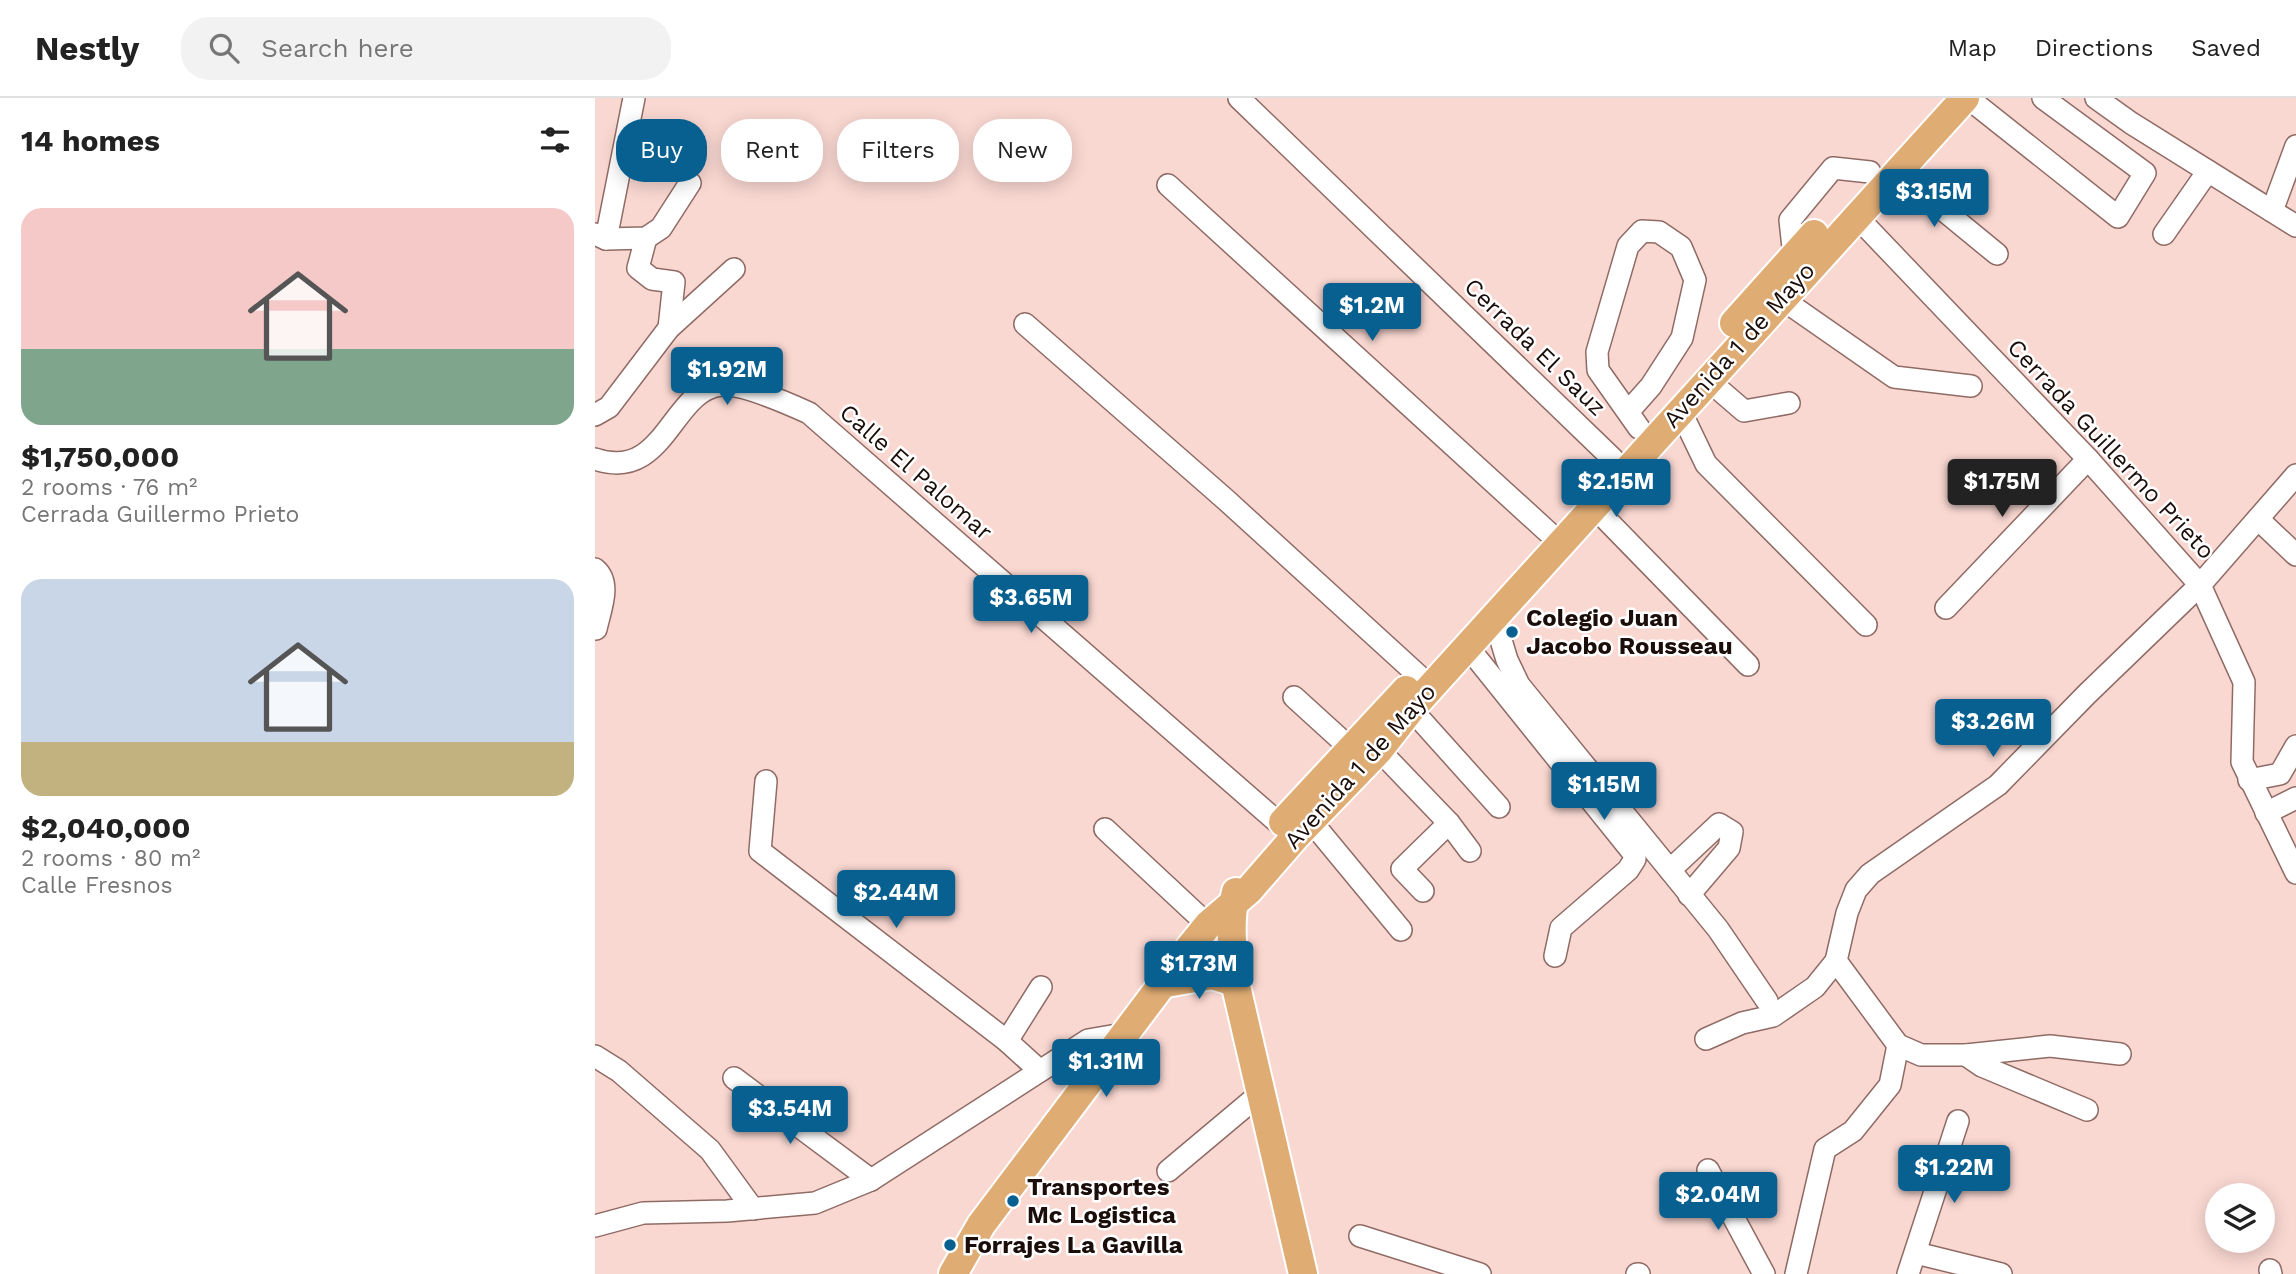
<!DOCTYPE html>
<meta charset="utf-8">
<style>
:root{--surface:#fff;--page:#f2f2f2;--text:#222;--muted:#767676;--line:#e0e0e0;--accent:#086091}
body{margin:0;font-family:"Work Sans",sans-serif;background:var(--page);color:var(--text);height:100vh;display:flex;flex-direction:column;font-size:26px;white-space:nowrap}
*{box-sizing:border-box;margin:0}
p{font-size:23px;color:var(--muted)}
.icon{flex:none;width:38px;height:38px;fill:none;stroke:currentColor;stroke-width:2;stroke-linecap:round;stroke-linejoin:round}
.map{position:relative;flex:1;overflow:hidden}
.sheet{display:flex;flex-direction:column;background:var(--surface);width:595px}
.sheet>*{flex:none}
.top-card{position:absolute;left:21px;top:21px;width:665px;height:63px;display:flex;gap:14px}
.tools{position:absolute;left:1610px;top:1085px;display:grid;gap:14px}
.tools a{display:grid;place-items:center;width:70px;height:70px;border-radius:50%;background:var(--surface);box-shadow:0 4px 18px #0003;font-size:35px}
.price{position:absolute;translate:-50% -60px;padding:0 16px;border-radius:7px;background:var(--accent);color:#fff;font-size:23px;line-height:46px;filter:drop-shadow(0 2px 4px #0008)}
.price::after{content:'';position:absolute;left:50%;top:42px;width:21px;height:16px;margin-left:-10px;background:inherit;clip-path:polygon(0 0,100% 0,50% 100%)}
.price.current{background:#222;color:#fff}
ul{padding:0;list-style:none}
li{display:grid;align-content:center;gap:14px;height:371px;padding:0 21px}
li span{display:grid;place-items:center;height:217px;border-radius:21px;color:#555}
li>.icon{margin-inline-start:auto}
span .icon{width:126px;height:126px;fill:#fffc;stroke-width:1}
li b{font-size:30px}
h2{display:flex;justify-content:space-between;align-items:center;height:84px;padding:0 21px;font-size:30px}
.tag{padding:0 24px;border-radius:28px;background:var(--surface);box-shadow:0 4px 18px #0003;font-size:24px;line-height:63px}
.tag.current{background:var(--accent);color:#fff}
header{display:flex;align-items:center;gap:42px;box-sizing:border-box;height:98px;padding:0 35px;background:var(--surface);border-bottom:2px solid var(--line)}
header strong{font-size:33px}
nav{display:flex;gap:38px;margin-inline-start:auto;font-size:24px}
.search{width:490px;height:63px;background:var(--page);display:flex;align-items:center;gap:18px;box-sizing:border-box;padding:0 24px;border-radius:28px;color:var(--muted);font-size:26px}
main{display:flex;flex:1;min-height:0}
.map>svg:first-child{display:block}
</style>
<header>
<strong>Nestly</strong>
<div class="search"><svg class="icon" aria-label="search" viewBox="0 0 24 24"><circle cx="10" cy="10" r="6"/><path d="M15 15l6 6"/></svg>Search here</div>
<nav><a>Map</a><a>Directions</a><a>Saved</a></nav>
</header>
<main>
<section class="sheet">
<h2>14 homes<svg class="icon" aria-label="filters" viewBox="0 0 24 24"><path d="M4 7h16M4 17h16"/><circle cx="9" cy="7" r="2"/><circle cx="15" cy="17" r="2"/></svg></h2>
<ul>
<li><span style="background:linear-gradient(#f6c9c9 65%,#7fa58c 0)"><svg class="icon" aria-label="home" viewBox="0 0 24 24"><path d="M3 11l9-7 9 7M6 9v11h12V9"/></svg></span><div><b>$1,750,000</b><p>2 rooms · 76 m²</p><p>Cerrada Guillermo Prieto</p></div></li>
<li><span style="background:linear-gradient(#c9d6e8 75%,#c2b280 0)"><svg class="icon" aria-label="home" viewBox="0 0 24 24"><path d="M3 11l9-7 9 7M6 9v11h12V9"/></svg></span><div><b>$2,040,000</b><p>2 rooms · 80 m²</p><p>Calle Fresnos</p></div></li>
</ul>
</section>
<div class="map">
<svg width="1701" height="1176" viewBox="0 0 1701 1176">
<rect width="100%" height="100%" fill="#fad8d2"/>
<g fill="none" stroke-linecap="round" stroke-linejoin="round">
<defs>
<g id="minor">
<polyline points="644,0 1018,361"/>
<polyline points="1373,0 1523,119 1550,75 1448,0"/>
<polyline points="1501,0 1536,25 1701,128"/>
<polyline points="1302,74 1402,156"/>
<polyline points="573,87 953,434"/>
<polyline points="1677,113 1701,48"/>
<polyline points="1261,118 1493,361 1605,487 1649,584 1647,664 1701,775"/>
<polyline points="0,136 11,141 51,140 66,130 95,85"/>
<polyline points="1569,136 1613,73"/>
<polyline points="51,140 43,170 57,181 79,184 74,230"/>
<polyline points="11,141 39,0"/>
<polyline points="1199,159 1195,122 1238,70 1275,74"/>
<polyline points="1187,201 1299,279 1376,288"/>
<polyline points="430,226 630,401 824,578"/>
<polyline points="1113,282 1149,313 1194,305"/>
<polyline points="1085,312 1111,366 1271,527"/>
<polyline points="1033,314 1056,288 1087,240 1100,182 1086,149 1064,134 1047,133 1033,148 1002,254 1003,272 1044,330"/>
<polyline points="0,317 14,309 74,230 139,171"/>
<path d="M0,361C70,385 76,292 126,287C147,285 194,306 214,315L695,735"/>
<polyline points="999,409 1153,567"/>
<polyline points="1663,421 1701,457"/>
<path d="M0,471C17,485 5,512 1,531"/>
<polyline points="1351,510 1493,361"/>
<polyline points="899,519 912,562 924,587 1123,831 1172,903"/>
<polyline points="872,548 1039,756 1040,761 1033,772 966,830 960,858"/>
<polyline points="699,599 755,650"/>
<polyline points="816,611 904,709"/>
<polyline points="784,652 854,725 875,753"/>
<polyline points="1654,682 1685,676 1701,648"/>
<polyline points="171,683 165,753 412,943 445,973"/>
<polyline points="1671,715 1701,700"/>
<polyline points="715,722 806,832"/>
<polyline points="510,731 613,827"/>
<polyline points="1075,772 1124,726 1137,734 1134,750 1094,797"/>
<polyline points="828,793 807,771 854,725"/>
<polyline points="1241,863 1303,947 1326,957 1371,957 1455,948 1525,956"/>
<polyline points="1111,941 1147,925 1178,918 1220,889 1241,863 1252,815 1261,792 1275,776 1403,687 1492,596 1605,487 1701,377"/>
<polyline points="412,943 446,889"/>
<polyline points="1371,957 1387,968 1492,1012"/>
<polyline points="0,958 24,973 115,1052 158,1111"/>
<polyline points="139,980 276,1082"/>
<polyline points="1113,1072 1169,1176"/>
<polyline points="573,1073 666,995"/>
<polyline points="0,1128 48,1115 132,1113 220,1105 276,1082 493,942 528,936"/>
<polyline points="765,1138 885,1176"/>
<polyline points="1321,1155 1406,1176"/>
<polyline points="1675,1172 1676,1176"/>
<polyline points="1042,1176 1044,1176"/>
<polyline points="1201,1176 1230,1051 1258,1033 1295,987 1303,947"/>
<polyline points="1313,1176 1363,1023"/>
</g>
<g id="major">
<polyline points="1139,225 1219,136"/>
<polyline points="688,724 811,592"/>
<path d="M641,794C633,823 638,855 640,884L708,1176"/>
<polyline points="571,885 617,877 640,884"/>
<polyline points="358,1176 386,1127 596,848 613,827 654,792 700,739 784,652 816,611 1370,0"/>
</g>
</defs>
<use href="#minor" stroke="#906b65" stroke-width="24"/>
<use href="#major" stroke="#fff" stroke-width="32"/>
<use href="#minor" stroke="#fff" stroke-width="21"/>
<use href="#major" stroke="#dfac74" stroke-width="28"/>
</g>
<g fill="#086091" stroke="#fff" stroke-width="2.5">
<circle cx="917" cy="534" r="7"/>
<circle cx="418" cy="1103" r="7"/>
<circle cx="355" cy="1147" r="7"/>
</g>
<g text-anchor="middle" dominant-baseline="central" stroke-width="5" stroke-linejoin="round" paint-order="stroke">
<g font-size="24" fill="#1a0d0a" stroke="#fff">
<text transform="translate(1144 247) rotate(-48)">Avenida 1 de Mayo</text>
<text transform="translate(940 249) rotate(44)">Cerrada El Sauz</text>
<text transform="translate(1516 351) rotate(47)">Cerrada Guillermo Prieto</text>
<text transform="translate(321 374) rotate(41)">Calle El Palomar</text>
<text transform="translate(765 668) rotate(-48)">Avenida 1 de Mayo</text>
</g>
<g font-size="24" font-weight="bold" fill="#1a0d0a" stroke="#fff" text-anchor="start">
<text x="931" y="520">Colegio Juan<tspan x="931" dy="28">Jacobo Rousseau</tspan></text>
<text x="432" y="1089">Transportes<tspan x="432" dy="28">Mc Logistica</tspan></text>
<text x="369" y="1147">Forrajes La Gavilla</text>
</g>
</g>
</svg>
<div class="tools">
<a><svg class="icon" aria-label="layers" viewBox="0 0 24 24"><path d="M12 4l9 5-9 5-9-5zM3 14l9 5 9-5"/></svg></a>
</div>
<b class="price" style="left:1339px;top:131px">$3.15M</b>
<b class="price" style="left:777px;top:245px">$1.2M</b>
<b class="price" style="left:132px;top:309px">$1.92M</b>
<b class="price" style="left:1021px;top:421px">$2.15M</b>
<b class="price current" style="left:1407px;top:421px">$1.75M</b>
<b class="price" style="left:436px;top:537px">$3.65M</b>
<b class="price" style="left:1398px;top:661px">$3.26M</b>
<b class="price" style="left:1009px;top:724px">$1.15M</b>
<b class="price" style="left:301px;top:832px">$2.44M</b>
<b class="price" style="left:604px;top:903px">$1.73M</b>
<b class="price" style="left:511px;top:1001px">$1.31M</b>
<b class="price" style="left:195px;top:1048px">$3.54M</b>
<b class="price" style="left:1359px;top:1107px">$1.22M</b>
<b class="price" style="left:1123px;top:1134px">$2.04M</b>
<div class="top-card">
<a class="tag current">Buy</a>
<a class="tag">Rent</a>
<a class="tag">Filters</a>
<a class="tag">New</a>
</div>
</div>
</main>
